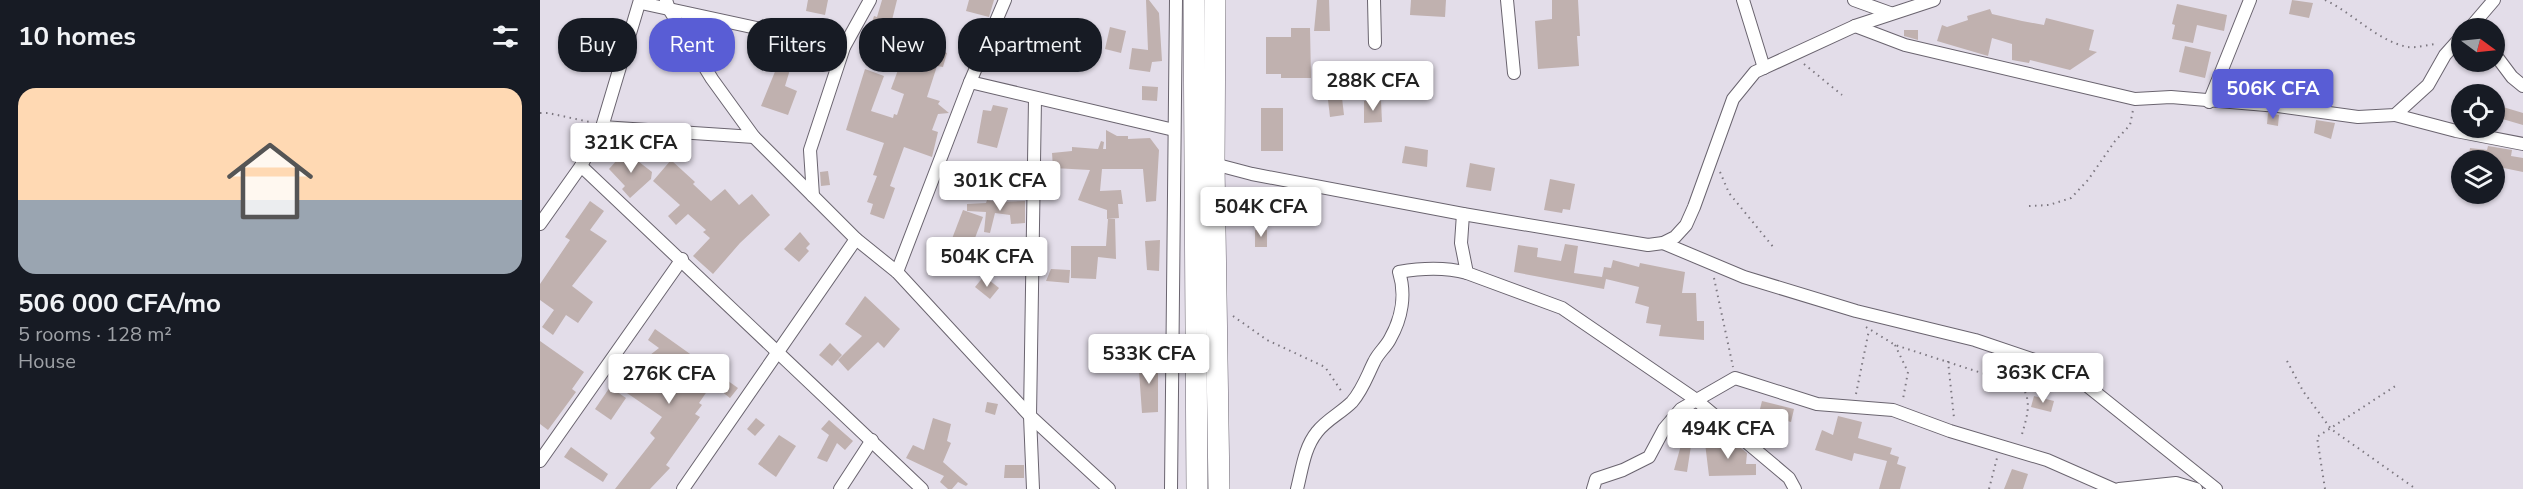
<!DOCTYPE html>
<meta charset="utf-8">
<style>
:root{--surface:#171b24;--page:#242831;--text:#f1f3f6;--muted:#9ea1a6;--accent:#595dd5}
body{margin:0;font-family:"Nunito Sans",sans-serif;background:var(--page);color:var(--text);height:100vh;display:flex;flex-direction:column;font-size:22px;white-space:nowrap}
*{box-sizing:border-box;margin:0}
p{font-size:20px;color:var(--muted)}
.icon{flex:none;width:33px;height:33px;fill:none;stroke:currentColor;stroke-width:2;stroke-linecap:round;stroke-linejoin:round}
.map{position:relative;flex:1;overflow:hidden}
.sheet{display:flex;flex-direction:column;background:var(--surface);width:540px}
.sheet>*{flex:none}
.banner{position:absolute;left:18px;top:18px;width:570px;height:54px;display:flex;gap:12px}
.needle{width:39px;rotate:105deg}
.fabs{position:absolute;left:1911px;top:18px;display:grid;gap:12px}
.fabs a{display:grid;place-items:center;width:54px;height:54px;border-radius:50%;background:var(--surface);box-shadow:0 2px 4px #0004;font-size:30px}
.price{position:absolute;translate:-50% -51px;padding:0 14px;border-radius:6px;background:#fff;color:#222;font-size:20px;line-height:39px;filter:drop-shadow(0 2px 3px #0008)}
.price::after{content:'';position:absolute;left:50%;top:36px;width:18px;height:14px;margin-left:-9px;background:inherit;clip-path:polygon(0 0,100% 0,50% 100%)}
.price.on{background:var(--accent);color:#fff}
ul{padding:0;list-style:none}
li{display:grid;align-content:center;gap:12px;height:318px;padding:0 18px}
li span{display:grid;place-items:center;height:186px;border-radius:18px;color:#555}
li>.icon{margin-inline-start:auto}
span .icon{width:108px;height:108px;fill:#fffc;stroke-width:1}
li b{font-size:26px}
h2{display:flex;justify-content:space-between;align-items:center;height:72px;padding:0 18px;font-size:26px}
.chip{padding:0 21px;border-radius:24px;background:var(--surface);box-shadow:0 2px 4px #0004;font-size:21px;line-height:54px}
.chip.on{background:var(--accent);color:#fff}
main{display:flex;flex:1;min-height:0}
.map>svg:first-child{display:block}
</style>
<main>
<section class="sheet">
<h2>10 homes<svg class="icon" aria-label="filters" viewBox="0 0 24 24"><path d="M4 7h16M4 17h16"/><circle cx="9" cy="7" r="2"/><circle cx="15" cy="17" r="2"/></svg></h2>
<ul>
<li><span style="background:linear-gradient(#ffd9b3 60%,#9aa5b1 0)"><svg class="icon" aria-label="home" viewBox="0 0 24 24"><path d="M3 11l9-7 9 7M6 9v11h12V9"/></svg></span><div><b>506 000 CFA/mo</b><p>5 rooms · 128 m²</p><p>House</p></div></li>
</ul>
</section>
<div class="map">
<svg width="1983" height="489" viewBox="0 0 1983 489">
<rect width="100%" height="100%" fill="#e3dde9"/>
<g fill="#c0b1af">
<polygon points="268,0 288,0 285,15 266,11"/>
<polygon points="342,0 357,0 348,36 329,32 334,16 337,17"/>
<polygon points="429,0 454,0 449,17 426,11"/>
<polygon points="606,0 609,0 619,13 622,61 612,62 610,72 589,69 592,48 608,50"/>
<polygon points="777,0 789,0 790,31 774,31"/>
<polygon points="871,0 906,0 905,17 870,15"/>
<polygon points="1012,0 1038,0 1040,36 1037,36 1039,66 998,69 995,21 1012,19"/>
<polygon points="1752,0 1773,3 1769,18 1749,14"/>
<polygon points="1637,4 1687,15 1684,31 1657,25 1653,43 1632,39 1635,25 1632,24"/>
<polygon points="1450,9 1452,14 1482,21 1504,25 1506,18 1554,30 1549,50 1557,52 1530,70 1490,60 1489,63 1472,60 1472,44 1452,38 1448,56 1397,41 1402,25 1407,27 1428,20 1427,16"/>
<polygon points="529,24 545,28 541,42 526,39"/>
<polygon points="570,27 586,31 581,53 565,49"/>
<polygon points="751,28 770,28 771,78 741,78 741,74 726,74 726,37 751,37"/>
<polygon points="1364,30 1378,30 1378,40 1364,36"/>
<polygon points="175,44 185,57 176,63 166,50"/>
<polygon points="380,44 407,53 403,67 397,66 387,97 400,101 398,104 409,113 398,114 392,130 398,132 392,157 364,147 350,186 355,188 344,219 330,214 333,204 327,202 337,176 333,175 344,143 306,130 325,69 344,76 331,111 353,118 354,114 357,115 364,94 351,89 365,51 376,55"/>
<polygon points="1645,46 1671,52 1665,78 1639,72"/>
<polygon points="245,47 256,50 245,86 257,91 248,115 221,106"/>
<polygon points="602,86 618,87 617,101 602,100"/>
<polygon points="802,98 804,115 790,117 788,100"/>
<polygon points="824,101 841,101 842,122 824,123"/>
<polygon points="453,105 468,108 457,148 437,143 443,110 451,111"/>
<polygon points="1963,107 1983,113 1983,125 1959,118"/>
<rect x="721" y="108" width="22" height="43"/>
<polygon points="1728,113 1739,115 1738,126 1727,124"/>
<polygon points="1776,120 1795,123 1791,139 1774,133"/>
<polygon points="566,130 577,136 588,136 588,139 610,138 619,150 616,201 606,202 603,169 562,169 560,191 581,190 583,204 578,204 579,218 567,219 567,210 538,200 550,170 513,168 512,153 532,151 532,147 558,149 561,141 564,142 563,149 566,149"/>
<polygon points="865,146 888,150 887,167 862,163"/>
<polygon points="1948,146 1972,150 1971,156 1983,158 1983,172 1954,166 1954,160 1928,160 1930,148 1947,150"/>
<polygon points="85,151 112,172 111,179 90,198 82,189 85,186 69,169"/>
<polygon points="131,160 155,182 153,184 171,201 185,189 199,205 212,194 230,215 200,243 173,274 153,256 170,238 163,232 166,230 148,214 136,225 128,216 140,205 113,181"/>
<polygon points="930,163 955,168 951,191 926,187"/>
<polygon points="288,171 290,185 281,186 280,172"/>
<polygon points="1010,179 1035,184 1030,210 1023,209 1022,213 1004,210"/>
<polygon points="447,200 458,202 485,201 485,223 471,224 470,215 455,213 450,233 444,232 446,212 427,211 427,204 446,203"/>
<polygon points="50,201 64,211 50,230 67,241 32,286 53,302 38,323 26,315 13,335 2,327 14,310 0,300 0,284 30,240 25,237"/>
<polygon points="423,210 443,217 430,251 410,244"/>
<polygon points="568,219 575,219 576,259 558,257 556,279 531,278 531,246 566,246"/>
<rect x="715" y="230" width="12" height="17"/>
<polygon points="260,232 270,244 266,248 269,251 259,262 244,249"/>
<polygon points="620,240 619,271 607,270 605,241"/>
<polygon points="1025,244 1038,246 1034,273 1062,277 1064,267 1071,268 1073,260 1099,267 1100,263 1145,272 1142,293 1156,293 1157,321 1164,321 1164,340 1119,336 1121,325 1106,323 1109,307 1095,303 1099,287 1066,279 1064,289 974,272 978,245 998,248 997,257 1021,261"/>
<polygon points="511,269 530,270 529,283 506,281"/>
<polygon points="444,276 459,288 450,299 435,287"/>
<polygon points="325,296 360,329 344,348 338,342 308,371 298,360 322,336 305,324"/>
<polygon points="115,329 198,388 190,398 172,384 159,403 162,405 155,414 160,417 126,465 130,468 110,489 75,489 115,438 110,433 122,417 84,391 100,368 96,366 119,348 108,340"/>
<polygon points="0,341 44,372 32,389 36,392 8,430 0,424"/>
<polygon points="290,343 302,355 292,366 279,355"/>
<polygon points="611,356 611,365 618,365 618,412 602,413 598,357"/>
<polygon points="70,387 86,398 71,420 55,409"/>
<polygon points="1494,396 1514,401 1511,412 1491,407"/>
<polygon points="1222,401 1254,409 1251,422 1219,413"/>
<polygon points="447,402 458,404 455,415 445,412"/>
<polygon points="1298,416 1322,422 1318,438 1352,448 1350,454 1359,457 1357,464 1366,467 1360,489 1339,489 1347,461 1314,453 1312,461 1275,450 1282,430 1293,435"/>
<polygon points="216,418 225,425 215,436 207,429"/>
<polygon points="393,418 411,424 407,441 411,443 403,462 428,484 426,486 418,482 412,489 408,489 400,482 404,476 366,458 373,445 384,450"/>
<polygon points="289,420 313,441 305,450 297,443 287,462 277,458 289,435 281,429"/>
<polygon points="1147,424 1154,426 1147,472 1134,470"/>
<polygon points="239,435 256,446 236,477 218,464"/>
<polygon points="1185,435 1207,453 1206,464 1216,464 1216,475 1169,476 1165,443 1180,448"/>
<polygon points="31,447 68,474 63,482 24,457"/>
<polygon points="465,465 484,465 484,478 464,478"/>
<polygon points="1472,469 1488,474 1483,489 1464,489"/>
</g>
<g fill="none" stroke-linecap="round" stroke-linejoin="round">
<defs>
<g id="street">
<polyline points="126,0 129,9 172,79 214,137 316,239 357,272 490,416 569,489"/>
<polyline points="834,0 835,43"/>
<polyline points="967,0 974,73"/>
<polyline points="1203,0 1224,68"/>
<polyline points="1314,0 1350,13"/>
<polyline points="101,3 304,47"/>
<polyline points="1315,26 1365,45 1595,99 1631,97 1738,106 1818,117 1855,115 1888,85 1905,55 1922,36"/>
<polyline points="1930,28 1954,0"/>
<polyline points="1954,53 1972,77 1983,86"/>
<polyline points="430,82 634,130"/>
<polyline points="1669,102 1710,0"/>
<polyline points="1855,115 1916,131 1983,144"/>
<polyline points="62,127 100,0"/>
<polyline points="674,164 712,174 923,214 1108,245 1123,243 1135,237 1146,225 1154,207 1193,99 1215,72 1315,26 1394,0"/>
<polyline points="41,166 382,489"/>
<polyline points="273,196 270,150 304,47 330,0"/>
<polyline points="923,214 921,243 927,273 1022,308 1155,399 1249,478 1255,489"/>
<polyline points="0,224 41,166 62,127 214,137"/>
<polyline points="1123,243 1204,277 1316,311 1435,340 1530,372 1676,489"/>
<polyline points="357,272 430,82 465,0"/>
<polyline points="0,461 142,259"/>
<polyline points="143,489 316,239"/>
<polyline points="300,489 332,440"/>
<polyline points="493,489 490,416 495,99"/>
<polyline points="631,489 636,0"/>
<path d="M757,489C762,470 764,448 777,432C786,420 801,413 812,402C823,389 827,376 834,362C838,353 846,347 850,339C862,318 866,294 859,272C882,268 905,267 927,273"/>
<polyline points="1053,489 1056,479 1083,470 1109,457 1124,429 1141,409 1195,378 1277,404 1353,410 1410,431 1507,460 1573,489"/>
<polyline points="1579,489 1636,483 1656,489"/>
</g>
<g id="highway">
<polyline points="654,0 657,489"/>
<polyline points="675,0 674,164 679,489"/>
</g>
</defs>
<use href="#street" stroke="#6a646f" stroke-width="14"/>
<use href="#highway" stroke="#6a646f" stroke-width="22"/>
<g stroke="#7d7881" stroke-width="2" stroke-dasharray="1.5 4.5" stroke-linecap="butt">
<path d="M1785,0C1813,13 1837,41 1868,47C1876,48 1888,45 1896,44"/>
<polyline points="1264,64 1302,95"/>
<polyline points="0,113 8,113 50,122"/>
<polyline points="1180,172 1189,193 1234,248"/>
<polyline points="1489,206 1509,205 1531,198 1548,180 1575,141 1590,125 1593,110"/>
<polyline points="1174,278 1193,367"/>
<polyline points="693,316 727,340 785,367 802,392"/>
<path d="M1326,327L1355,345L1482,386C1493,403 1486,419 1481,438"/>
<polyline points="1355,345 1368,372 1363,399"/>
<polyline points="1408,361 1414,418"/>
<polyline points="1747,361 1763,391 1791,429 1876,489"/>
<polyline points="1316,394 1329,330"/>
<polyline points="1449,489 1457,458"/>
<polyline points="1785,489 1777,437 1857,385"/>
</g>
<use href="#street" stroke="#fff" stroke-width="12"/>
<use href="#highway" stroke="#fff" stroke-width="21"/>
</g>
</svg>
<div class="fabs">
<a><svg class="needle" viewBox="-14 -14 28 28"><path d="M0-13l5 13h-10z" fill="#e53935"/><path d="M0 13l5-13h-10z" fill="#9ea1a6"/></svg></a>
<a><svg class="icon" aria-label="locate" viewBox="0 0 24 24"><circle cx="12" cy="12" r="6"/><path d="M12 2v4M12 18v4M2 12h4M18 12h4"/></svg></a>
<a><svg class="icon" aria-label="layers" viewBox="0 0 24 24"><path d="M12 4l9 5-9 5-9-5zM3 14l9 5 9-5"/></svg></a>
</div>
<b class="price" style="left:833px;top:112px">288K CFA</b>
<b class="price on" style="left:1733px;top:120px">506K CFA</b>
<b class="price" style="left:91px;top:174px">321K CFA</b>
<b class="price" style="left:460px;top:212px">301K CFA</b>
<b class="price" style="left:721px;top:238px">504K CFA</b>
<b class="price" style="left:447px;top:288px">504K CFA</b>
<b class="price" style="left:609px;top:385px">533K CFA</b>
<b class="price" style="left:1503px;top:404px">363K CFA</b>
<b class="price" style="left:129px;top:405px">276K CFA</b>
<b class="price" style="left:1188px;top:460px">494K CFA</b>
<div class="banner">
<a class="chip">Buy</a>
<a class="chip on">Rent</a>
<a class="chip">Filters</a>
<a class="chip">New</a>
<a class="chip">Apartment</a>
</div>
</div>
</main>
